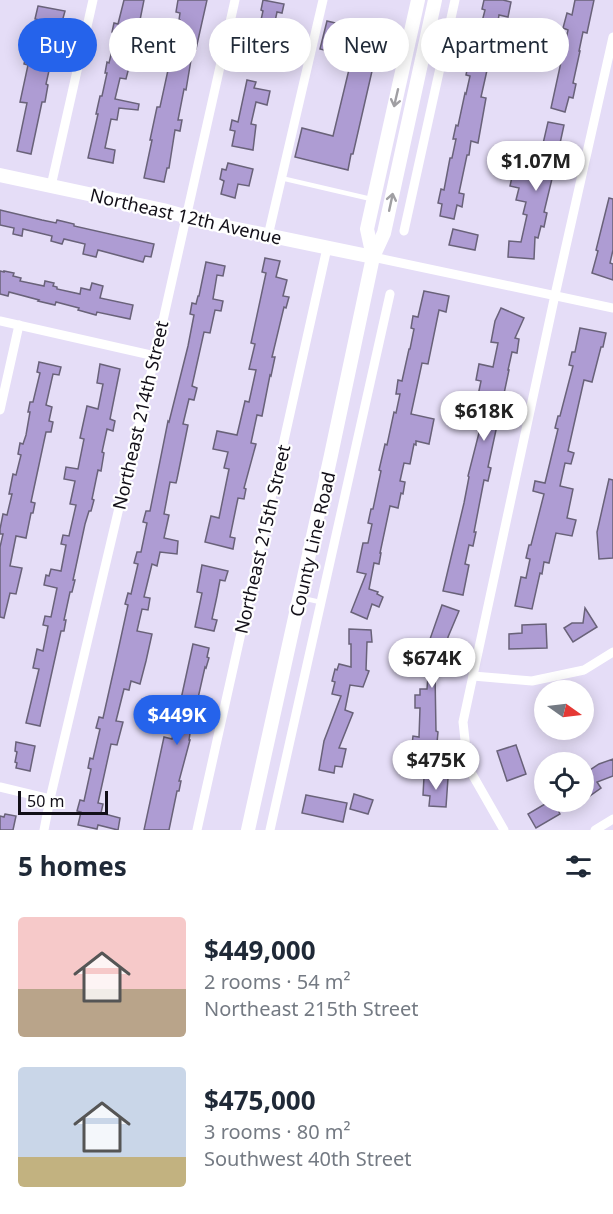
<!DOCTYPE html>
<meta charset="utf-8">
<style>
:root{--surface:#fff;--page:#f6f6f7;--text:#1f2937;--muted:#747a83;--accent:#2563eb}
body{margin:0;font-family:"Noto Sans",sans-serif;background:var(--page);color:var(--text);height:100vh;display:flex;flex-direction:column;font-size:22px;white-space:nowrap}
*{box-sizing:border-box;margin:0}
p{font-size:20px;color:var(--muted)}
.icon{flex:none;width:33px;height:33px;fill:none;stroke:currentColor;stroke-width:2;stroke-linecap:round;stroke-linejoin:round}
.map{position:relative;height:830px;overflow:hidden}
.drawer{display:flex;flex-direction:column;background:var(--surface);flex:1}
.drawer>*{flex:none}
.hud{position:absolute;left:18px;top:18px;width:578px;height:54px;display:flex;gap:12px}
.needle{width:39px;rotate:104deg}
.fabs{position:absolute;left:534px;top:680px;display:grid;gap:12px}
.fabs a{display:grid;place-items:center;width:60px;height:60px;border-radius:50%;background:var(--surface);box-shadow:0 3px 15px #0003;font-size:30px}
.scale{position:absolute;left:18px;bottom:15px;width:90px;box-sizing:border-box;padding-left:6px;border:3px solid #120f18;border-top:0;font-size:16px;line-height:21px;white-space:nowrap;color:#120f18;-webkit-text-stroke:4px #fff;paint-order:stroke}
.price{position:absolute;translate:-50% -51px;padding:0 14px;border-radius:21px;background:#fff;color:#222;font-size:20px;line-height:39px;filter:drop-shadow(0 2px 3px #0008)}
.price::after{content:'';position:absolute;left:50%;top:36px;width:18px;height:14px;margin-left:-9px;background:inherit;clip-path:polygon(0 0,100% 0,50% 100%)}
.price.active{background:var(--accent);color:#fff}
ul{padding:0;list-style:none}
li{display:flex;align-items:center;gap:18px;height:150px;padding:0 18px}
li span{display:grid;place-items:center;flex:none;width:168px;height:120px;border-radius:6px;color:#555}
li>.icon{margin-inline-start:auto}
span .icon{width:72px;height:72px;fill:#fffc;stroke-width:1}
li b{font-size:26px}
h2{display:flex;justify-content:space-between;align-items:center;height:72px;padding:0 18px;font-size:26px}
.tag{padding:0 21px;border-radius:27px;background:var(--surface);box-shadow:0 3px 15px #0003;font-size:21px;line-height:54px}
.tag.active{background:var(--accent);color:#fff}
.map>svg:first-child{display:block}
</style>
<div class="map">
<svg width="613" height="830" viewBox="0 0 613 830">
<rect width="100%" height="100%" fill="#e5ddf7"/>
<g fill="#ae9cd3" stroke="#696279" stroke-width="1.5">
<polygon points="124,0 144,0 140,20 144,21 140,37 130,35 123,66 129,67 126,79 120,78 115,99 139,104 138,110 119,108 117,120 111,119 105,148 115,150 113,163 88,158 98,114 96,114 100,96 102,96 107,73 105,73 107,62 109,63 116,34 112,32 114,23 118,24"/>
<polygon points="178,0 207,0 196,49 193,48 186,90 184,89 178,120 182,120 180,131 175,130 169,168 167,168 164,182 144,178 152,140 150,140 157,107 160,107 168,70 175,71 180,45 175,44 180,20 179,20 180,13 176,12"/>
<polygon points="263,0 284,4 282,13 277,12 272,36 277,37 272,61 278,62 276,71 251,65 263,11 261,10"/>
<polygon points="484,0 503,0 511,2 508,17 499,15 495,38 499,39 497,49 492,48 481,97 486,98 478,143 471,141 469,155 467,155 459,193 464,194 462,207 457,205 454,219 440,216 442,204 438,203 441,189 444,190 450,158 452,158 456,139 453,139 456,125 458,126 465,93 466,94 470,76 466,75 469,60 472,61 485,10 482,9"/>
<polygon points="575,0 594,0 587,33 583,32 579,51 580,51 573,83 576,84 573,98 569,97 565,112 551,108 568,30 563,28 567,13 572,15"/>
<polygon points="38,6 65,11 62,22 60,21 46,84 48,85 45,102 42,102 31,154 17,151 27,103 20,102 28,65 24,64 27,51 43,54 48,34 43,33 44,28 42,27 43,25 39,24 40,20 35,19"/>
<polygon points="327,21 378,33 375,47 379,48 376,59 375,58 353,154 351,154 348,170 295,157 302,128 333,136 352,57 320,49"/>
<polygon points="247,80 256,82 254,88 270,91 267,105 256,102 251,124 256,125 253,150 232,146 235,131 230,130 232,120 238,122"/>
<polygon points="548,122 564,125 559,148 561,148 558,162 556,162 544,212 547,213 544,227 541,226 538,238 535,237 534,259 508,257 509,241 521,242 527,215 523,214 526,202 516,200 519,188 510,186 514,168 536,174"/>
<polygon points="228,163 253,169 249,186 238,184 235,198 221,194 224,181 220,179 222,169 226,170"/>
<polygon points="609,198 613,199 613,250 610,263 613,264 613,280 592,273 598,251 596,250"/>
<polygon points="0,210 42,220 56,223 57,220 74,224 74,226 154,244 151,257 145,256 143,262 98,250 96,257 83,254 85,244 64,239 62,244 51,241 52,236 23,229 22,236 13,234 14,228 0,225"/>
<polygon points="453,229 478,235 475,250 449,245"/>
<polygon points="265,258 280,261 276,277 287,280 283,296 289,297 286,308 284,307 272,357 275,357 271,376 270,375 262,416 257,415 251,443 256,444 244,488 246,489 244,499 238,498 230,537 235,538 233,549 205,542 211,516 219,518 229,469 224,468 228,452 213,449 217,431 237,435 245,401 249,402 256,370 249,369 255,344 251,343 266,273 262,272"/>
<polygon points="206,262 225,266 223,276 217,275 213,299 223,301 221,311 215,310 210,333 204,332 192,386 197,388 194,400 189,399 183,424 188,425 177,479 176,483 170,482 164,514 169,515 164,538 178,541 177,554 160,552 157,566 152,564 144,597 150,598 148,610 142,609 137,631 152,634 146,661 140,684 131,681 129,690 124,689 116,721 123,722 117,745 111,744 98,803 103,804 101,813 120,818 118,830 98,825 97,829 78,825 81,812 77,811 80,800 84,801 91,769 88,768 90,758 93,759 100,729 96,728 99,717 103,718 116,660 128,605 125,604 128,593 131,594 138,564 134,563 137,552 141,552 147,523 143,522 146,511 150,511 168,421 169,422 188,346 194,315 190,314 192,303 196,304 198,296 199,296"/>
<polygon points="0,271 4,272 4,271 14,273 13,276 21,278 20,281 44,286 45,281 54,283 53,286 57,287 57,289 80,294 81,288 90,290 92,283 103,286 100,298 133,305 130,319 97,312 96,315 78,310 79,308 56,302 55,305 38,301 39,300 9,292 8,296 0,294"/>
<polygon points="424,291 449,296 446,312 439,310 428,364 422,363 411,414 434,419 429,444 416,441 416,445 414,444 410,464 404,463 400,481 405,482 403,494 401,493 398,508 390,506 380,553 381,553 379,564 374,563 369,589 378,592 377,594 383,597 379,607 372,604 367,619 351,612 366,574 357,572 363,543 368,543 372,524 368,523 371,509 373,509 381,471 379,470 385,444 387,445 394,412 396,413 400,394 396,394 398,380 402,381 409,349 410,349 414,329 411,328 413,316 418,317"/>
<polygon points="501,308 524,318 515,338 519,339 517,353 512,352 508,370 509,370 502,403 505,404 502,417 499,416 488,467 491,468 488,481 484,480 474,532 476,532 473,546 469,545 465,564 469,565 463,595 443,591 464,503 469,477 468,476 481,425 480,425 483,412 475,410 481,381 476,380 479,364 493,367 498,343 491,342 495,321"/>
<polygon points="580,328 606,333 603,347 601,347 592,382 584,380 568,451 574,453 571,464 565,463 560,486 573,489 567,518 576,520 572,536 556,533 549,563 544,562 542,574 540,573 532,609 515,606 521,577 526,578 530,559 526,558 529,545 531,545 544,494 533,491 535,481 545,483 558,429 555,428 558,416 560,416 573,366 569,365 572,352 575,352"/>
<polygon points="39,362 61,367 59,375 53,374 46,405 52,407 49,421 53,422 51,432 46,432 31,502 35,503 33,513 31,513 26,538 16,536 10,566 22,568 16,594 10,593 4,618 0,617 0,547 3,534 0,534 0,529 3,514 7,515 12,494 9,494 13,474 16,475 21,455 18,454 20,443 23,444 26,435 30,412 28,412 30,402 33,402 40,373 37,372"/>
<polygon points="100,364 120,369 110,419 115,421 113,431 107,429 102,452 104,453 101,471 98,470 92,499 94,500 91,511 89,511 85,524 73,580 75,580 72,592 70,592 64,620 66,620 64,631 61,631 40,726 26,723 39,669 33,668 37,649 43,651 48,626 43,625 45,616 51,617 57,588 44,585 46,575 49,576 51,569 61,571 66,545 61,544 63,535 69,536 76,505 70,504 75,481 64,479 66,467 78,469 84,439 80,438 87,406 98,409 103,384 97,383"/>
<polygon points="609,479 613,480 613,558 599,559 597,532"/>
<polygon points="202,565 228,571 225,581 220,580 217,596 212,619 217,620 214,631 195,627 202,593 197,592"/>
<polygon points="442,605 459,611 448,637 444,675 435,674 436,731 438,732 437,743 440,744 438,757 434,757 433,765 410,762 413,736 419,737 420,708 415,708 415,695 420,695 420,689 427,689 429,663 422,663 424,641 429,642"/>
<polygon points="585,608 597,627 573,642 564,628 572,623 583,623"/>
<polygon points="546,624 547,648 509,649 509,634 522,633 522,625"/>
<polygon points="349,629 371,630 372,642 367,642 366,670 369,671 363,687 350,685 345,710 353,713 339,748 346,749 342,767 335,766 334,773 319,770 324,741 341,696 332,694 335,682 332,681 335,669 337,670 339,664 351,667 351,644 349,644"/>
<polygon points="193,644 209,648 207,657 209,658 206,668 205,667 198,698 199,699 191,727 189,740 190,740 179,781 181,781 179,791 177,791 169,830 144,830 164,737 172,739 178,712 173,711 176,698 181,699"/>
<polygon points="16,742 35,746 30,771 16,768 17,763 15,762 17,752 15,751"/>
<polygon points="516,745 526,774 507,781 497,751"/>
<polygon points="613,759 613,776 597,782 601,788 584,800 584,774 599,764"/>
<polygon points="424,777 448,778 446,807 429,806 430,796 423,795"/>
<polygon points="354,794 373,800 368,814 350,809"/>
<polygon points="306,795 347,803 343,822 302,813"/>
<polygon points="550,801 553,801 560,814 536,828 528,814"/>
<polygon points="5,814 16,816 13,830 0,830 0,816 4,817"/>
</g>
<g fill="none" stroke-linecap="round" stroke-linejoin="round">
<g stroke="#fff" stroke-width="4.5">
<polyline points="281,178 371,199"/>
<polyline points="302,598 320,602"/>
</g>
<g stroke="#fff" stroke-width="9">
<polyline points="51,186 93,0"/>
<polyline points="404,231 455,0"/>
<polyline points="268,236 323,0"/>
<polyline points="373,257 613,308"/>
<polyline points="0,321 155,356"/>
<polyline points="0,410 19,325"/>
<polyline points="473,676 532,681 584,670 613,652"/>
<polyline points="0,787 50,799"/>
<polyline points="44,830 50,799 155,356 235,0"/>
<polyline points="197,830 327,248"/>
<polyline points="270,830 390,294"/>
<polyline points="504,830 468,767 463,722 555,295 613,37"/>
<polyline points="595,830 613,819"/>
</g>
<g stroke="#fff" stroke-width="14">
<polyline points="0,175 163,210 213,224 373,257"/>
<polyline points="373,257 367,229 418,0"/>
<polyline points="248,830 331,455 373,257 384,233 435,0"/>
</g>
</g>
<defs><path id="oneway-shaft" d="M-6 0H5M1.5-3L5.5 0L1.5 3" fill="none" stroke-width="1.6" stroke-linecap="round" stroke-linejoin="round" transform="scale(1.5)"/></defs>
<g stroke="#a09fa3">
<use href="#oneway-shaft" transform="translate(396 98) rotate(103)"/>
<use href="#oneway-shaft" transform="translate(391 202) rotate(-78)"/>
</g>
<g text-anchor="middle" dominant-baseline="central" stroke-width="4.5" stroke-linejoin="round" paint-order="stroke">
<g font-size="18" fill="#120f18" stroke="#fff">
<text transform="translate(186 216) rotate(13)">Northeast 12th Avenue</text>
<text transform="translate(140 415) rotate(-77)">Northeast 214th Street</text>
<text transform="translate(262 539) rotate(-77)">Northeast 215th Street</text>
<text transform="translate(312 544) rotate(-77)">County Line Road</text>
</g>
</g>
</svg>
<div class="fabs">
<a><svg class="needle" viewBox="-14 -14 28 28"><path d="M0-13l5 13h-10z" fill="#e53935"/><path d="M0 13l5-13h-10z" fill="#747a83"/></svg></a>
<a><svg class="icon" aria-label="locate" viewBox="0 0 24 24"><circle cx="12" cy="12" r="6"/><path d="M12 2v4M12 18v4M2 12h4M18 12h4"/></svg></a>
</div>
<div class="scale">50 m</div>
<b class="price" style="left:536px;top:192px">$1.07M</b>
<b class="price" style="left:484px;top:442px">$618K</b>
<b class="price" style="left:432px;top:689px">$674K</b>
<b class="price active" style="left:177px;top:746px">$449K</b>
<b class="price" style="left:436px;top:791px">$475K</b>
<div class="hud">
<a class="tag active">Buy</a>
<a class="tag">Rent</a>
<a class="tag">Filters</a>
<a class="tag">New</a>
<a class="tag">Apartment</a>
</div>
</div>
<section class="drawer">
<h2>5 homes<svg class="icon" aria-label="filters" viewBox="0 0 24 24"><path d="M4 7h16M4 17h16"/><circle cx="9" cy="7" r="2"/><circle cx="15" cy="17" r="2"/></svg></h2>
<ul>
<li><span style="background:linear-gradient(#f6c9c9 60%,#b9a48a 0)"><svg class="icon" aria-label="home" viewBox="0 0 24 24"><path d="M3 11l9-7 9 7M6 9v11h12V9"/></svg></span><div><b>$449,000</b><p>2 rooms · 54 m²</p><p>Northeast 215th Street</p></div></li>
<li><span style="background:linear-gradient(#c9d6e8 75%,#c2b280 0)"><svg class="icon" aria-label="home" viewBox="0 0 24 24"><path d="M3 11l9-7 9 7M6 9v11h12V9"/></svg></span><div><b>$475,000</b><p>3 rooms · 80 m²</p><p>Southwest 40th Street</p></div></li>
</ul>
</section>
